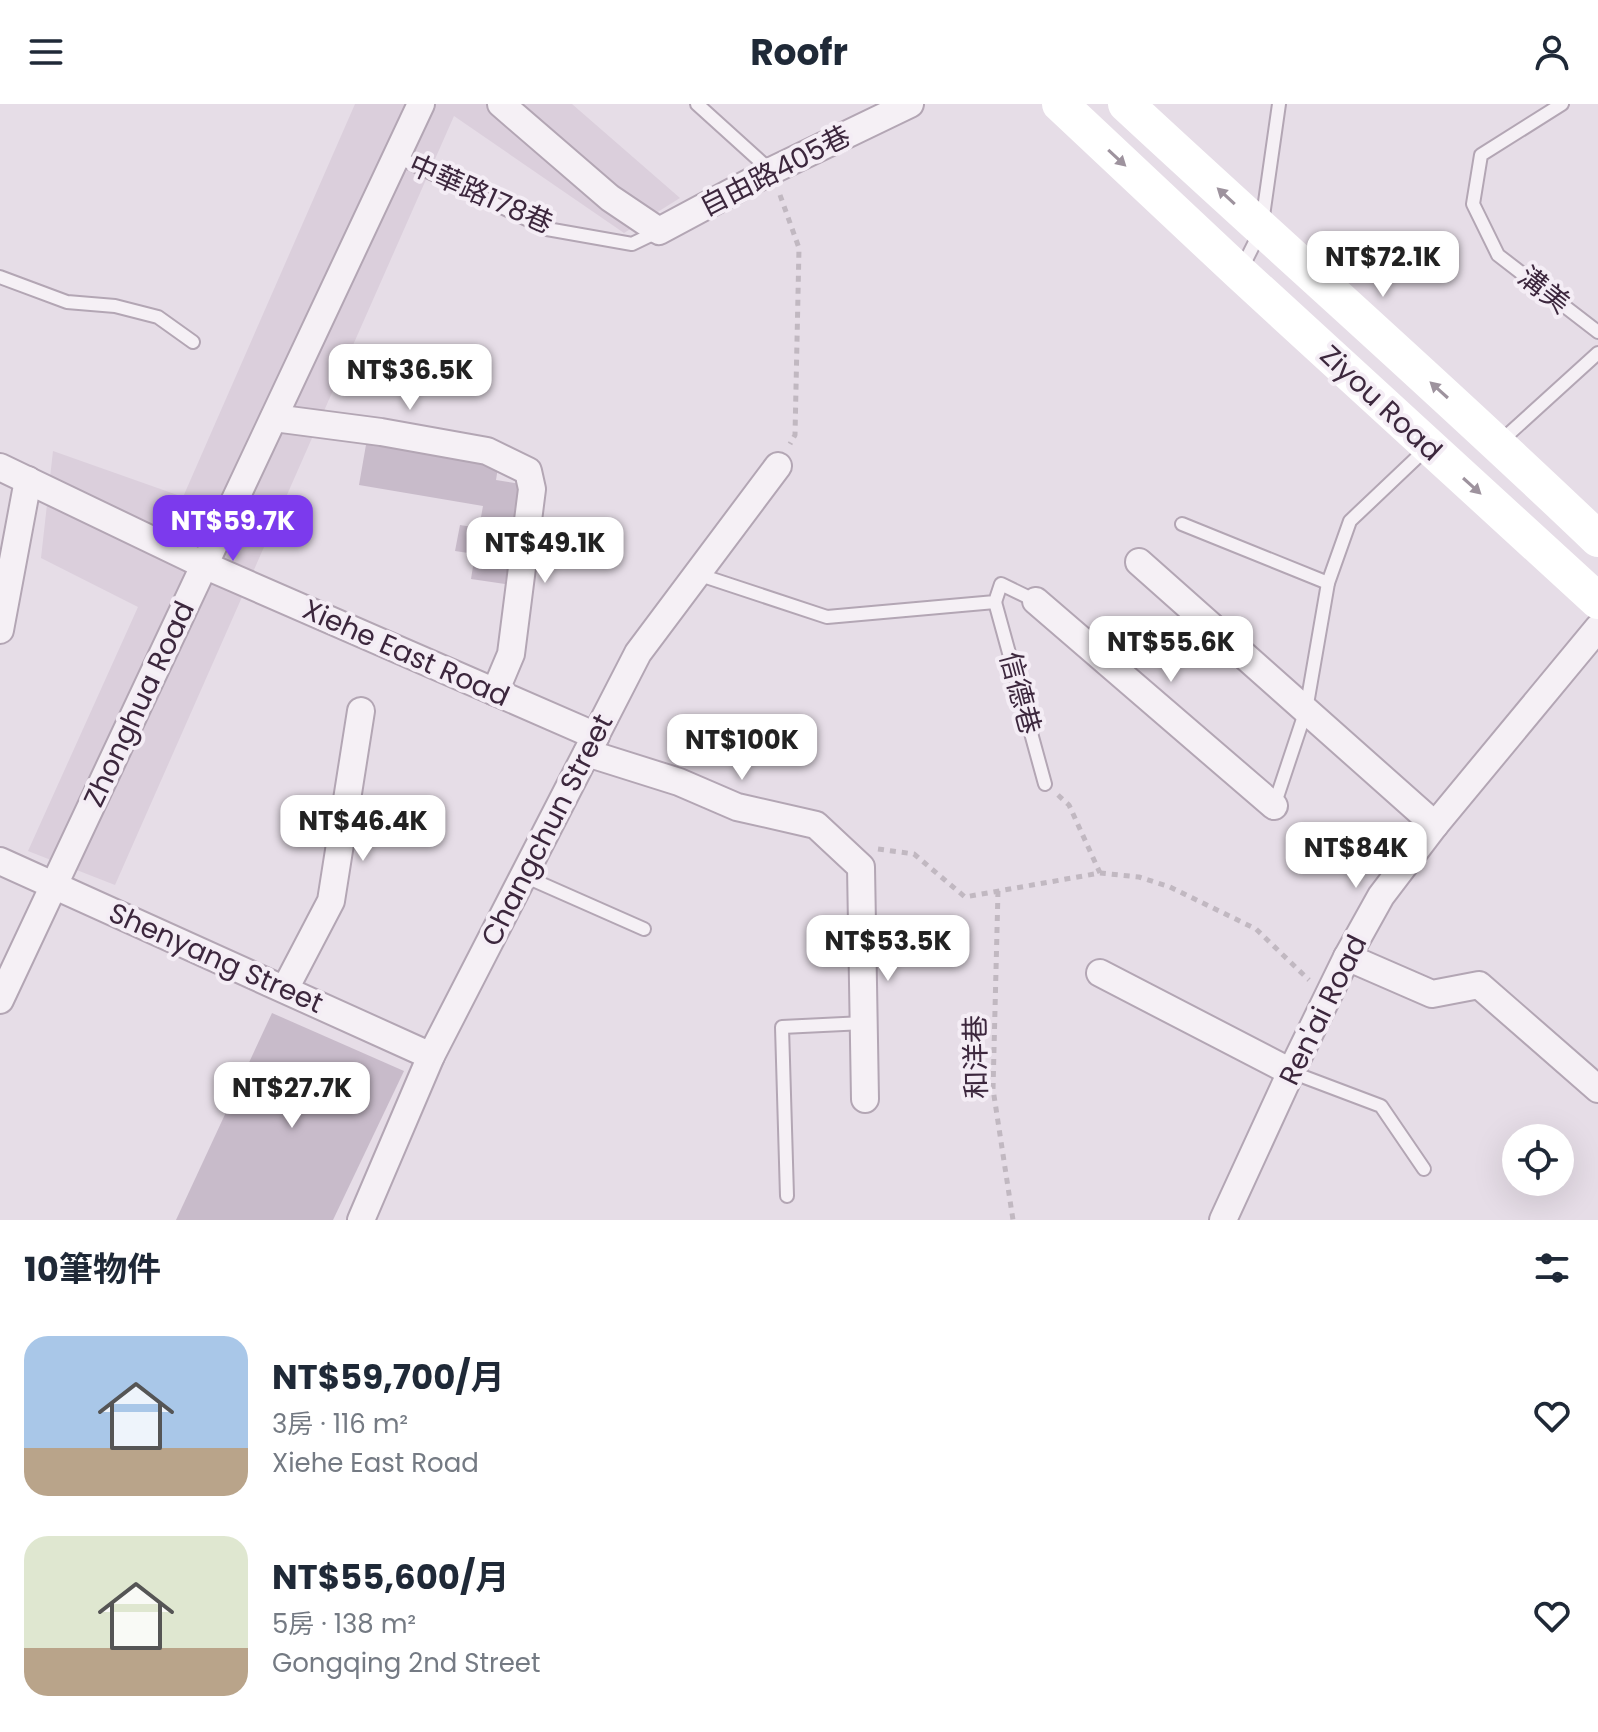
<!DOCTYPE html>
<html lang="zh-TW">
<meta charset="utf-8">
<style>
:root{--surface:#fff;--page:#f2f2f3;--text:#1f2937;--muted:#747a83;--accent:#7c3aed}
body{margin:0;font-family:Poppins,"Noto Sans TC",sans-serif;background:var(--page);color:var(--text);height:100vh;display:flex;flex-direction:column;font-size:30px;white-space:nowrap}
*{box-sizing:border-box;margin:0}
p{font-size:26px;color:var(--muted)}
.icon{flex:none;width:44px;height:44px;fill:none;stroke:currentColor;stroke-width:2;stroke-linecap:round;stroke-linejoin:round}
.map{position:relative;height:1116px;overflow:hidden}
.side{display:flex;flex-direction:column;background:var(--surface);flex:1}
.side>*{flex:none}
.controls{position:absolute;left:1502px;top:1020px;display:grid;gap:16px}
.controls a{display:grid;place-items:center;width:72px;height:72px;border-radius:50%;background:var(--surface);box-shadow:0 8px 32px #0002;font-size:40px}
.price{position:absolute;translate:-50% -68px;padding:0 18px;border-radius:16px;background:#fff;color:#222;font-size:26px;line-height:52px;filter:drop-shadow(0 2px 4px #0008)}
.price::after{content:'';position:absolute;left:50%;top:48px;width:24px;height:18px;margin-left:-12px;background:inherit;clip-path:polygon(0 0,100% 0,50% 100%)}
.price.on{background:var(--accent);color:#fff}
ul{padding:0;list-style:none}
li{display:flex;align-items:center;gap:24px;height:200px;padding:0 24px}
li span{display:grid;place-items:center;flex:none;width:224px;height:160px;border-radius:24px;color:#555}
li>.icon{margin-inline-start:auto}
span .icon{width:96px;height:96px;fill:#fffc;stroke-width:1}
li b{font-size:34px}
h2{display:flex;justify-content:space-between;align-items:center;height:96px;padding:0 24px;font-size:34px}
header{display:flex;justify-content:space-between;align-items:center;height:104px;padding:0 24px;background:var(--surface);font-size:36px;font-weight:700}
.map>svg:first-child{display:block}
</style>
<header><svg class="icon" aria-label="menu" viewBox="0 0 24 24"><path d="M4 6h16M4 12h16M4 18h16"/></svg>Roofr<svg class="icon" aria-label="person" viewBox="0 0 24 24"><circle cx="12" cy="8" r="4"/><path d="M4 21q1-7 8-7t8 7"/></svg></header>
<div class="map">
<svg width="1598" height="1116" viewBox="0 0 1598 1116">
<rect width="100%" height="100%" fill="#e6dde7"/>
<polygon fill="#dbcfdc" points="355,0 572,0 680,94 624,129 454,12 115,781 28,747 138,503 41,454 53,347 183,393"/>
<g fill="#c8bbca">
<polygon points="367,335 499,357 496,376 521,380 505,480 471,475 475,450 455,447 460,421 479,424 483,402 359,381"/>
<polygon points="272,909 404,967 333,1116 176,1116"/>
</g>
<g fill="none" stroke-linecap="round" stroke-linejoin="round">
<defs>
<g id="lane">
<polyline points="697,0 771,67"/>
<polyline points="1562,0 1481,51 1473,100 1498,151 1598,228"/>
<polyline points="396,52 547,125 632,140 659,127"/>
<polyline points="1241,166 1261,126 1279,0"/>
<polyline points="0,173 67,198 115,202 158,213 193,238"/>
<polyline points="1501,337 1598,249"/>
<polyline points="1182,420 1328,479"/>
<polyline points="697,470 827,513 995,498 1001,480 1036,497"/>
<polyline points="995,498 1045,680"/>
<polyline points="1274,702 1306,606 1328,479 1350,417 1427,344"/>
<polyline points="524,772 644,825"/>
<polyline points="1291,968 1381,1002 1424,1065"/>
<polyline points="787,1092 782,923 864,919"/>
</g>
<g id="street">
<polyline points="501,0 610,94 659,127 771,67 910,0"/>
<polyline points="274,314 381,328 487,347 528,367 532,385 511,550 495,588"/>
<polyline points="0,363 204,461 596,632"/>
<polyline points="1139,458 1435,721"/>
<polyline points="1036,497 1274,702"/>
<polyline points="0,526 28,376"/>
<polyline points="587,649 679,678 737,703 816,721 861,763 865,995"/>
<polyline points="0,757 431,952"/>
<polyline points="1347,853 1432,890 1479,881 1598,985"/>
<polyline points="1100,869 1291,968"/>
<polyline points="285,885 331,797 361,607"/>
<polyline points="0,896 421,0"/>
<polyline points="361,1116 431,952 638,549 778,362"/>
<polyline points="1223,1116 1291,968 1347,853 1381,792 1435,721 1598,524"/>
</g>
</defs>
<use href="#lane" stroke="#b3a6b4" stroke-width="16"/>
<use href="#street" stroke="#b3a6b4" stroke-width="30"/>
<g stroke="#c1b8c1" stroke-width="5" stroke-dasharray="6 6" stroke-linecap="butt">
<polyline points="780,91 799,144 795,331 790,340"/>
<polyline points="1058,691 1069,701 1100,769"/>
<polyline points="878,745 914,750 965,793 1100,769 1139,773 1170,783 1256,825 1309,876"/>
<polyline points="998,787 993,985 1013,1116"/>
</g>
<use href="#lane" stroke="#f5f0f5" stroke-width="12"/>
<use href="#street" stroke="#f5f0f5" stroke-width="26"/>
<g stroke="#fff" stroke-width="36">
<polyline points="1060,0 1240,169 1598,497"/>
<path d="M1126,0C1283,146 1444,287 1598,435"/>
</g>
</g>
<defs><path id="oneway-solid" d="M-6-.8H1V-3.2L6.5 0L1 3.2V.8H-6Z" transform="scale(2)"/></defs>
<g fill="#9e939e">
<use href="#oneway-solid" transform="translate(1117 54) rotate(43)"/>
<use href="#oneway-solid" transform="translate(1226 92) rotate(-137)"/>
<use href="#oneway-solid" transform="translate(1439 286) rotate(-138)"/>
<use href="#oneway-solid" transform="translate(1472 382) rotate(42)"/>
</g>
<g text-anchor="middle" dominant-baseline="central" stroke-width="8" stroke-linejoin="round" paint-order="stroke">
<g font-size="28" fill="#3c273d" stroke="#f4edf5">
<text transform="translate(775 67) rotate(-27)">自由路405巷</text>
<text transform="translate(481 90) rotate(24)">中華路178巷</text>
<text transform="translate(1544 186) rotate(38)">溝美</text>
<text transform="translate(1381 299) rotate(43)">Ziyou Road</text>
<text transform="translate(406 549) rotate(24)">Xiehe East Road</text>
<text transform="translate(1020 589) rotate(75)">信德巷</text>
<text transform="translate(139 600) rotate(-65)">Zhonghua Road</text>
<text transform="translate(547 726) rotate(-63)">Changchun Street</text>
<text transform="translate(216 854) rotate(24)">Shenyang Street</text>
<text transform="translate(1323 906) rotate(-64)">Ren'ai Road</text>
<text transform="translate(976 953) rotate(-91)">和洋巷</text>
</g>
</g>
</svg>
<div class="controls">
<a><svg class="icon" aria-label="locate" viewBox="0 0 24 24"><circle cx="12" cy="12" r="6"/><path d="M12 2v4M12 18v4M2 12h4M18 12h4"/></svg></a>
</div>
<b class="price" style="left:1383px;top:195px">NT$72.1K</b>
<b class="price" style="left:410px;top:308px">NT$36.5K</b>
<b class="price on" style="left:233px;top:459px">NT$59.7K</b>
<b class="price" style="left:545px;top:481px">NT$49.1K</b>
<b class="price" style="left:1171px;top:580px">NT$55.6K</b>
<b class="price" style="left:742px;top:678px">NT$100K</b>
<b class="price" style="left:363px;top:759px">NT$46.4K</b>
<b class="price" style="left:1356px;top:786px">NT$84K</b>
<b class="price" style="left:888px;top:879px">NT$53.5K</b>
<b class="price" style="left:292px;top:1026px">NT$27.7K</b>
</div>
<section class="side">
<h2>10筆物件<svg class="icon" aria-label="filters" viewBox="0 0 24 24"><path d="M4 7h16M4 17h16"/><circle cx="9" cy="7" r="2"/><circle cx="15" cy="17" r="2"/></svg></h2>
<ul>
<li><span style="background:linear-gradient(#a9c7e8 70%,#b9a48a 0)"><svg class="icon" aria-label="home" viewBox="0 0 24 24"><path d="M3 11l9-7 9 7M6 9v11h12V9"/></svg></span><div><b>NT$59,700/月</b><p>3房 · 116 m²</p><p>Xiehe East Road</p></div><svg class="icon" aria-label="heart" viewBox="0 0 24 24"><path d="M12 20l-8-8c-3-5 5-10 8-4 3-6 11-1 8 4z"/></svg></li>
<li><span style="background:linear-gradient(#dfe7d0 70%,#b9a48a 0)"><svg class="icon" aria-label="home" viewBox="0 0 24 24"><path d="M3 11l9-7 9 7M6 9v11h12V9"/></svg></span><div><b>NT$55,600/月</b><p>5房 · 138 m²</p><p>Gongqing 2nd Street</p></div><svg class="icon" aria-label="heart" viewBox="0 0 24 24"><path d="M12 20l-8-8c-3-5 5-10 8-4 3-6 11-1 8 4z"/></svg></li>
</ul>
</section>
